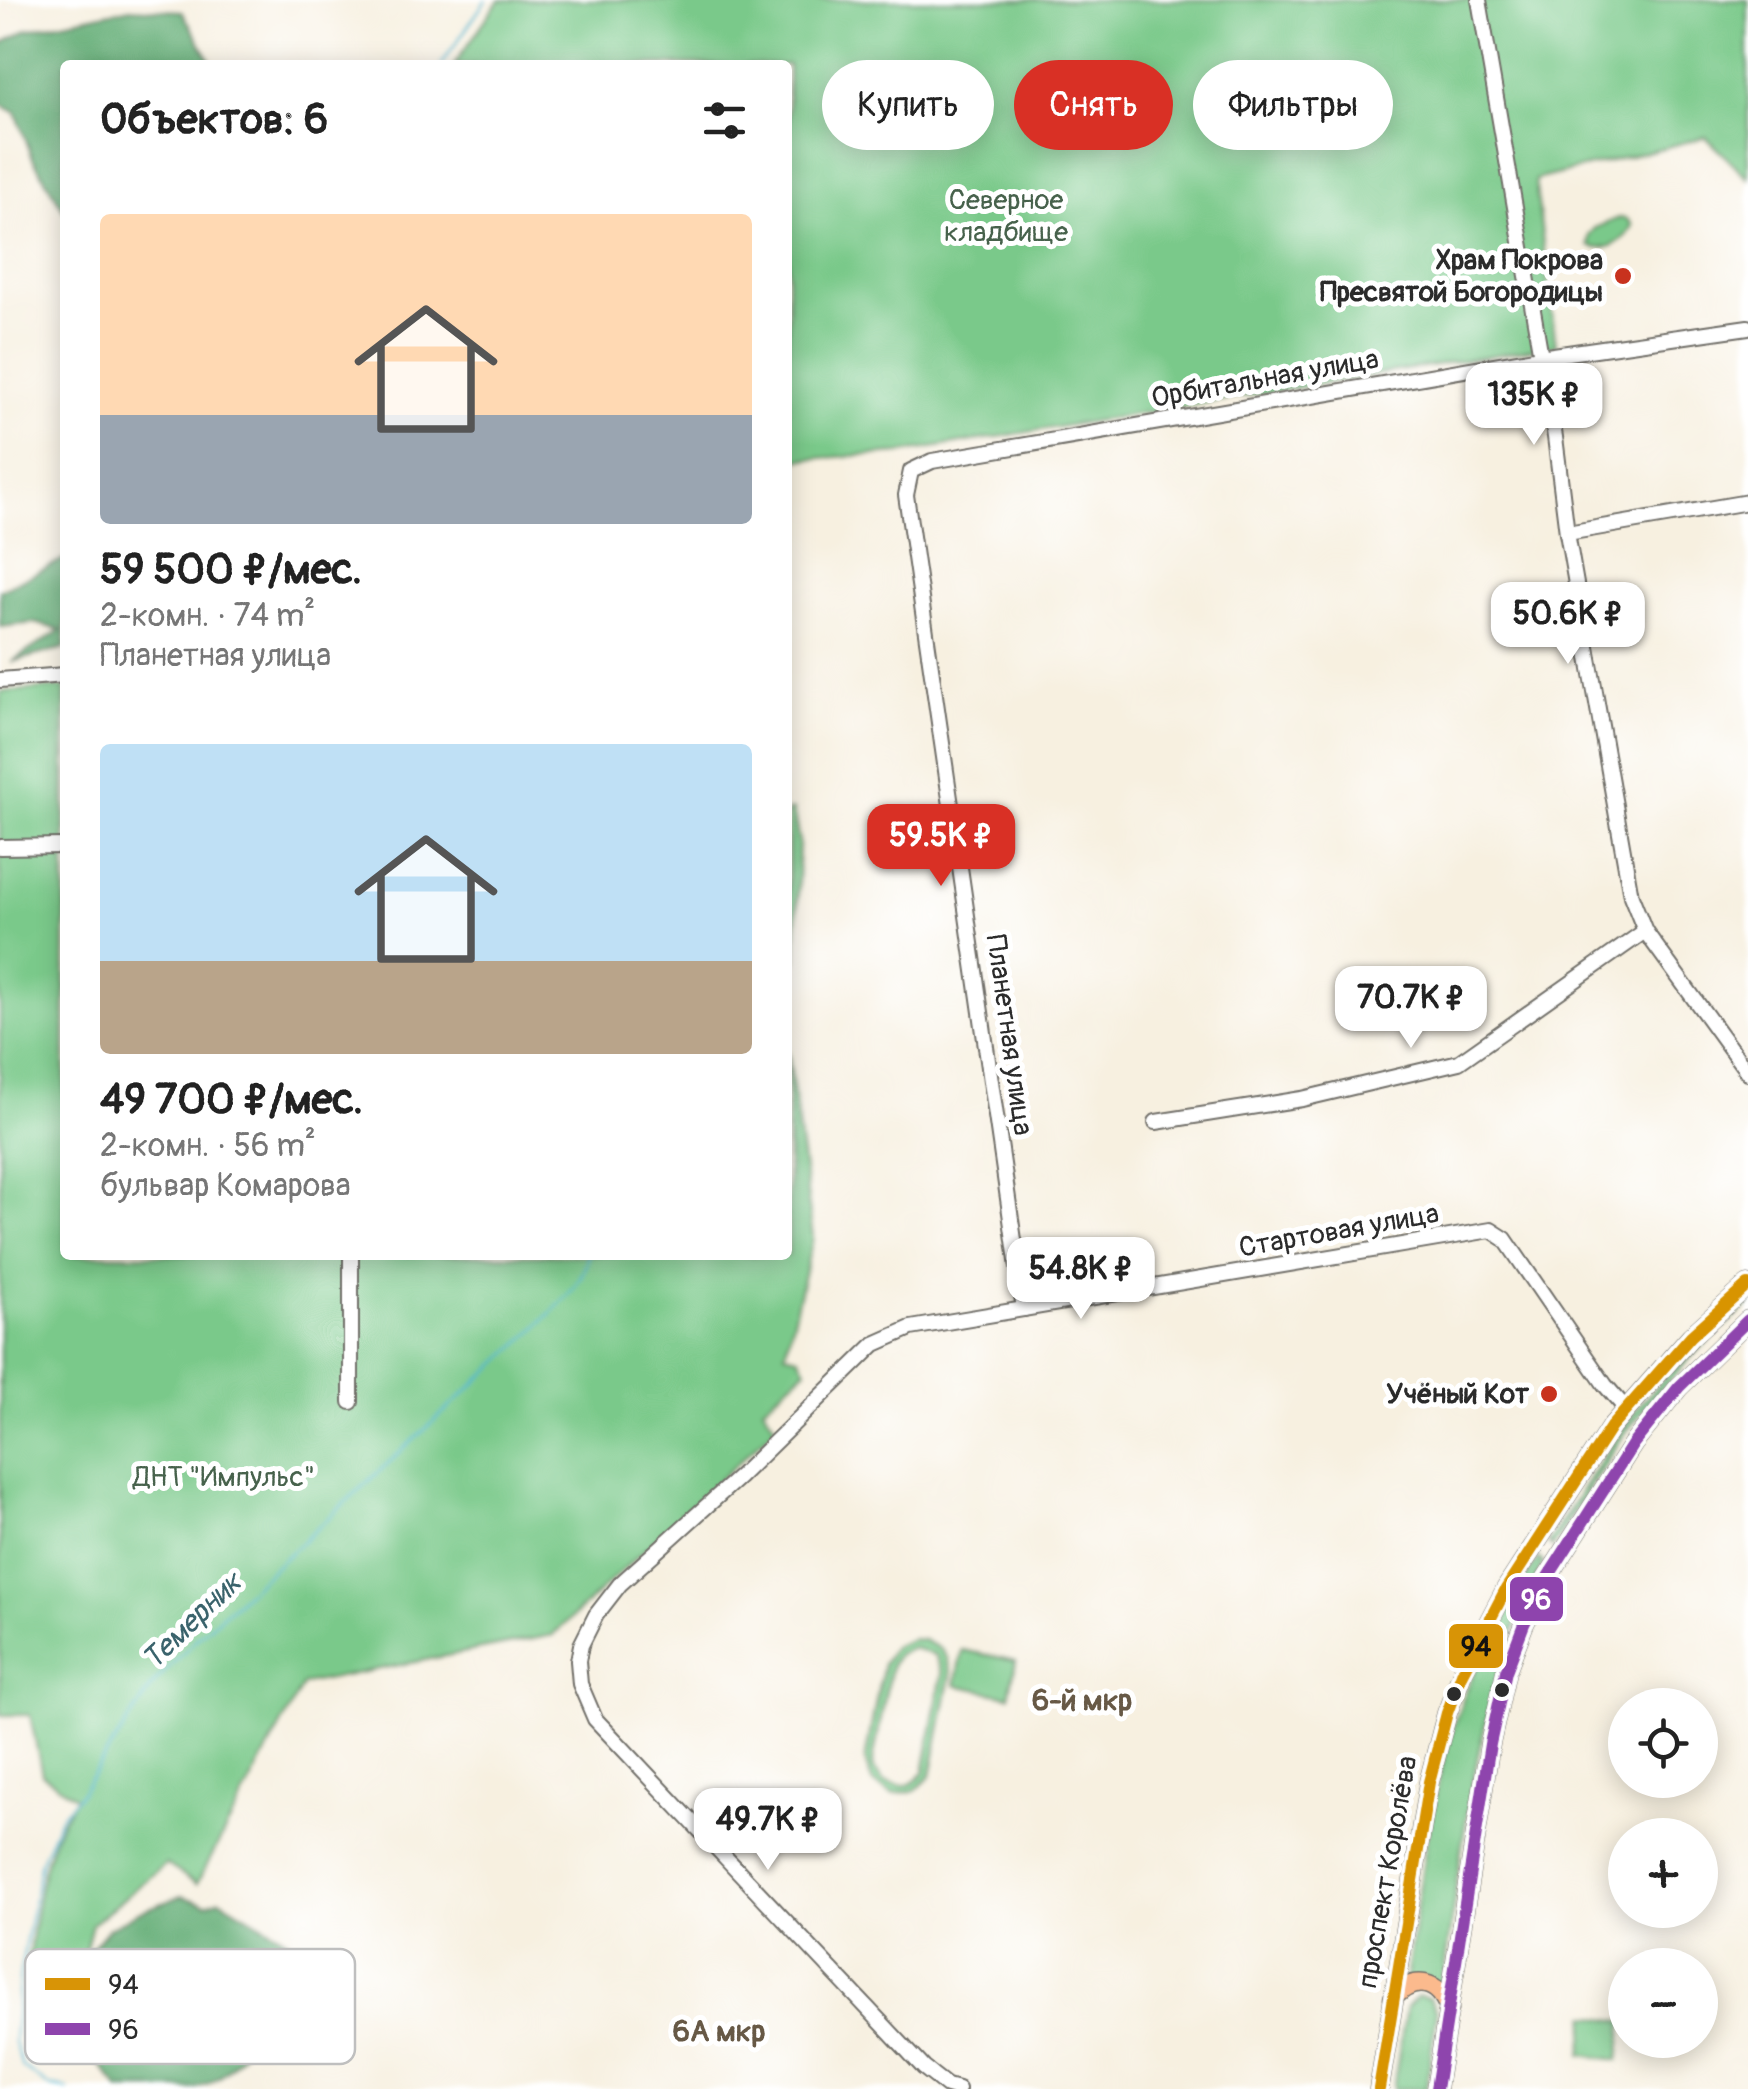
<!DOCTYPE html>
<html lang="ru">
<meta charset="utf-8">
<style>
:root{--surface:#fff;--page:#f2f2f2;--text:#222;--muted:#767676;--accent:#d93025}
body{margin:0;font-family:Pangolin,sans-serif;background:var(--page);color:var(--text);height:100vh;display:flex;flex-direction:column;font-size:38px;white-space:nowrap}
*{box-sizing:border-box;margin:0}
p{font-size:32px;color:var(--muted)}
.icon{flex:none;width:55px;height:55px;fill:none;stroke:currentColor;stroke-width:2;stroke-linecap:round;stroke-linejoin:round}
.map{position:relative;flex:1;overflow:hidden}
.details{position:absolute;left:60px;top:60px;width:732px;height:1200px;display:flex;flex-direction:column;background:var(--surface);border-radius:10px;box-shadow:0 5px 25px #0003}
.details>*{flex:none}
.banner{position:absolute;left:822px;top:60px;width:775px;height:90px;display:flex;gap:20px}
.buttons{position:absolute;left:1608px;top:1688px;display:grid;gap:20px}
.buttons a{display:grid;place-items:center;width:110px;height:110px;border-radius:50%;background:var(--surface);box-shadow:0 5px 25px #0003;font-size:50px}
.price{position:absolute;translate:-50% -85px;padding:0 22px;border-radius:20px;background:#fff;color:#222;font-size:32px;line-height:65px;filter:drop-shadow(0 2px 5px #0008)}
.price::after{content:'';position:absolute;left:50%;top:60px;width:30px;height:22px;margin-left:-15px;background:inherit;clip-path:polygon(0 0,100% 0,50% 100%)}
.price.selected{background:var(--accent);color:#fff}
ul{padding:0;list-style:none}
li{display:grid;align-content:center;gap:20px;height:530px;padding:0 40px}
li span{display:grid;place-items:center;height:310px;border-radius:10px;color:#555}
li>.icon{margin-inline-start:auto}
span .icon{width:180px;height:180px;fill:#fffc;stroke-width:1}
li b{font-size:42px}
h2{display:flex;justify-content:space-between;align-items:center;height:120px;padding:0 40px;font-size:42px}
.chip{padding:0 35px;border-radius:45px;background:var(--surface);box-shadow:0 5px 25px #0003;font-size:35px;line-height:90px}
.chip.selected{background:var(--accent);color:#fff}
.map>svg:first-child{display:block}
</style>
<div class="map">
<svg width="1748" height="2089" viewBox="0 0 1748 2089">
<rect width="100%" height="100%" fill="#fff"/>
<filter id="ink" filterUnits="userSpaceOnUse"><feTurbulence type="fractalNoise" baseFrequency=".01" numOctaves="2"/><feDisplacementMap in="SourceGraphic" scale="20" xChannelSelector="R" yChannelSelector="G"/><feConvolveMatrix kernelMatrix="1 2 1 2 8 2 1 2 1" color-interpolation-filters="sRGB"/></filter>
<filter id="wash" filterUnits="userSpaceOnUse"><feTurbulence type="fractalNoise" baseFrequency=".0048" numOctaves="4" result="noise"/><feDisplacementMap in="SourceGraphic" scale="40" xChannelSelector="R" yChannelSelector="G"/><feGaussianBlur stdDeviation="2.25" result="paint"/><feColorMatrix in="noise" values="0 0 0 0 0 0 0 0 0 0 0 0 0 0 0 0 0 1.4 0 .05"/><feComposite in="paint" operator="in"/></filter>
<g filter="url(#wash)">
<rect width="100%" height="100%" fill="#f7f0e0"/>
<g fill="#7ac98a" stroke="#527a5a" stroke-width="2.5" fill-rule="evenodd">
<polygon points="499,0 1748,0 1748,178 1706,137 1535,180 1556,345 901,453 788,460 788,65 454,65"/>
<path d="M1619,218L1627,219L1632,225C1627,241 1606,253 1589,246V236L1595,228Z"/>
<path d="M65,687V1255H788V1051L813,1238L785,1353L799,1356L806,1369L763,1407L776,1427L553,1635L303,1684L197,1884L166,1864L92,1924L74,1994L25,1985C34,1925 38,1848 76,1798L42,1774L30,1715H0V692Z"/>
<polygon points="793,810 799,842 796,960 788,962 788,811"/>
<polygon points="1748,1297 1748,1305 1694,1354 1645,1408 1623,1436 1552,1547 1548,1543 1619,1432 1641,1403 1691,1349"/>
<path d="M1538,1558L1543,1563C1476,1694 1463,1842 1442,1986L1406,1979C1420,1892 1428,1799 1457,1715C1477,1659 1506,1607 1538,1558Z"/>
<path d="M912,1639L923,1640L941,1649L947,1658L951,1675L931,1776L915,1791L892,1794L872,1782L865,1760L883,1663L893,1647ZM913,1648L935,1655L942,1674L924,1772L911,1784L902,1786L885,1782L874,1769L873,1761L891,1665L898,1654Z"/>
<polygon points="962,1650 1016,1661 1009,1696 955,1685"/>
<polygon points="1418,1996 1429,1998 1437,2012 1426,2089 1393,2089 1406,2008"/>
<polygon points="1587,2016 1624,2021 1619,2060 1582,2055"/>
</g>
<g fill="#63ad76" stroke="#476c50" stroke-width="2.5">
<polygon points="130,8 182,11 213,65 65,65 65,212 33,159 16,113 0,104 0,45 26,30"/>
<polygon points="65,559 65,648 11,662 61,630 34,623 0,627 0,590"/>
<path d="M181,1896L207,1904L220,1899L287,1939C264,1972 269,1974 261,2012C254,2043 225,2085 190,2089C167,2089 142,2089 119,2089L99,2063L53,2040L51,1995L108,1929L136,1913Z"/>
</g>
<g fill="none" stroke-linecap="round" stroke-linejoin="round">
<g stroke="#50b6ce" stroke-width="2.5">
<polyline points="441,65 486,0"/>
<path d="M68,2089L49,2086L22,2067L14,2042L20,1973L41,1861L61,1815L80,1794L155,1682L196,1639L537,1327C557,1306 584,1285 588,1255"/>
</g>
</g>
</g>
<g filter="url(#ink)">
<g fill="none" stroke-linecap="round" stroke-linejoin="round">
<defs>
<g id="minor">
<polyline points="1479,0 1555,437 1567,533 1631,896 1645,931 1748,1073"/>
<polyline points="1567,533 1748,502"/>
<polyline points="0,680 65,675"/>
<polyline points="0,847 65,846"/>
<polyline points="1156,1122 1302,1099 1459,1062 1645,931"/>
<polyline points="1024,1309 906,495 911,471 932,461 1540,357 1748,327"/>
<polyline points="351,1402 351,1255"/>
<polyline points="958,2089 947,2086 924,2068 595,1719 580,1684 578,1661 581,1645 596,1615 620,1584 739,1477 875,1344 911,1328 1491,1230 1505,1239 1605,1385 1626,1409"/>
</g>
<g id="major">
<path d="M1393,1998C1414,1975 1439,1980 1449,2009"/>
<polyline points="1379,2089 1429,1782 1447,1713 1462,1673 1506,1589 1611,1427 1691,1336 1748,1285"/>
<polyline points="1436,2089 1490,1744 1506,1671 1524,1624 1546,1580 1633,1444 1679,1387 1748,1320"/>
</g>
</defs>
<use href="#minor" stroke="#72706a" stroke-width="18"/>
<use href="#major" stroke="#72706a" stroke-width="21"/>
<use href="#minor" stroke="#fff" stroke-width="14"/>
<use href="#major" stroke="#fbba8d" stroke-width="18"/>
<defs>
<polyline id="bus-1" points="1379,2089 1429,1782 1447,1713 1462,1673 1506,1589 1611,1427 1691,1336 1748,1285"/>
<polyline id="bus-2" points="1436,2089 1490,1744 1506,1671 1524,1624 1546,1580 1633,1444 1679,1387 1748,1320"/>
</defs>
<use href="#bus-1" stroke="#fff" stroke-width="20"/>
<use href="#bus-2" stroke="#fff" stroke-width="20"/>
<use href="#bus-1" stroke="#d89406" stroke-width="12"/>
<use href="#bus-2" stroke="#8e44ad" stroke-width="12"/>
</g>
</g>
<g fill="#c8321e" stroke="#fff" stroke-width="4">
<circle cx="1623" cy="276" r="10"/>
<circle cx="1549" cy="1394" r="10"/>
</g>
<g fill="#2b2b2b" stroke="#fff" stroke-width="4">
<circle cx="1502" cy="1690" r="9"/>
<circle cx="1454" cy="1694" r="9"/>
</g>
<g text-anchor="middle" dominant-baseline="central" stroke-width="10" stroke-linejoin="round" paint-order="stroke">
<g font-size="28" fill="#47624c" stroke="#fff">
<text x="1006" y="200">Северное<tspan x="1006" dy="32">кладбище</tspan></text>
<text x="224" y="1477">ДНТ "Импульс"</text>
</g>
<g font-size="28" font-weight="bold" fill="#2b2b2b" stroke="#fff" text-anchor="end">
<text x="1603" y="260">Храм Покрова<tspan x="1603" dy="32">Пресвятой Богородицы</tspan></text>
<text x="1529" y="1394">Учёный Кот</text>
</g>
<g font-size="28" fill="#2b2b2b" stroke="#fff">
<text transform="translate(1265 379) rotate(-10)">Орбитальная улица</text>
<text transform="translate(1009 1035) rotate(82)">Планетная улица</text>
<text transform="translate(1339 1231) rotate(-10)">Стартовая улица</text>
<text transform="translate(1388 1872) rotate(-80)">проспект Королёва</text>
</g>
<g font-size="30" font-style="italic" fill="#3a636c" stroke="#fff">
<text transform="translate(192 1621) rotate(-44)">Темерник</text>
</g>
<g font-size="30" font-weight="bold" fill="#675946" stroke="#fff">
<text x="1082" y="1700">6-й мкр</text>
<text x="719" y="2031">6А мкр</text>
</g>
</g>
<rect x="25" y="1949" width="330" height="115" rx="15" fill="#fff" stroke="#bfbfbf" stroke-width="2.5"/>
<rect x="45" y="1978" width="45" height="12" fill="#d89406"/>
<rect x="45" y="2023" width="45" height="12" fill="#8e44ad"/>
<g font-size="28" fill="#2b2b2b">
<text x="108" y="1994">94</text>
<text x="108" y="2039">96</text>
</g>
<g stroke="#fff" stroke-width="4">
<rect x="1508" y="1575" width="57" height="48" rx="10" fill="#8e44ad"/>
<rect x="1447" y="1622" width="58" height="48" rx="10" fill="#d89406"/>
</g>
<g font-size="28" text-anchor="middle" font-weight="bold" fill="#fff">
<text x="1536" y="1609">96</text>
</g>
<g font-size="28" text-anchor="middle" font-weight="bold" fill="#111">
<text x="1476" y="1656">94</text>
</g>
</svg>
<div class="buttons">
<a><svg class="icon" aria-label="locate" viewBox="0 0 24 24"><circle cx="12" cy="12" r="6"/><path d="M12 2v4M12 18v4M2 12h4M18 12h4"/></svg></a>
<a>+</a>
<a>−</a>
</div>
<b class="price" style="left:1534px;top:448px">135K ₽</b>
<b class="price" style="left:1568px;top:667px">50.6K ₽</b>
<b class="price selected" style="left:941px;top:889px">59.5K ₽</b>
<b class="price" style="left:1411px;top:1051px">70.7K ₽</b>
<b class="price" style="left:1081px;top:1322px">54.8K ₽</b>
<b class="price" style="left:768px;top:1873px">49.7K ₽</b>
<div class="banner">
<a class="chip">Купить</a>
<a class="chip selected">Снять</a>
<a class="chip">Фильтры</a>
</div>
<section class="details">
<h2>Объектов: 6<svg class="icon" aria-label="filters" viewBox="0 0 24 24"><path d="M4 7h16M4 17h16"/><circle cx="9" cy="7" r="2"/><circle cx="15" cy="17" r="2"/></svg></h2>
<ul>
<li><span style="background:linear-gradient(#ffd9b3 65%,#9aa5b1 0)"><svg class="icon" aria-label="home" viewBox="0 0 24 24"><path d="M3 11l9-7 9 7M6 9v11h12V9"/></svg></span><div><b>59 500 ₽/мес.</b><p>2-комн. · 74 m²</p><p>Планетная улица</p></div></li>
<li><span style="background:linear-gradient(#bfe0f5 70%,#b9a48a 0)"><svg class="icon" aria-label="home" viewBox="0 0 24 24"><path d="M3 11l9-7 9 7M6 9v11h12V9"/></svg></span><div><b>49 700 ₽/мес.</b><p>2-комн. · 56 m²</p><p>бульвар Комарова</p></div></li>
</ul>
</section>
</div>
